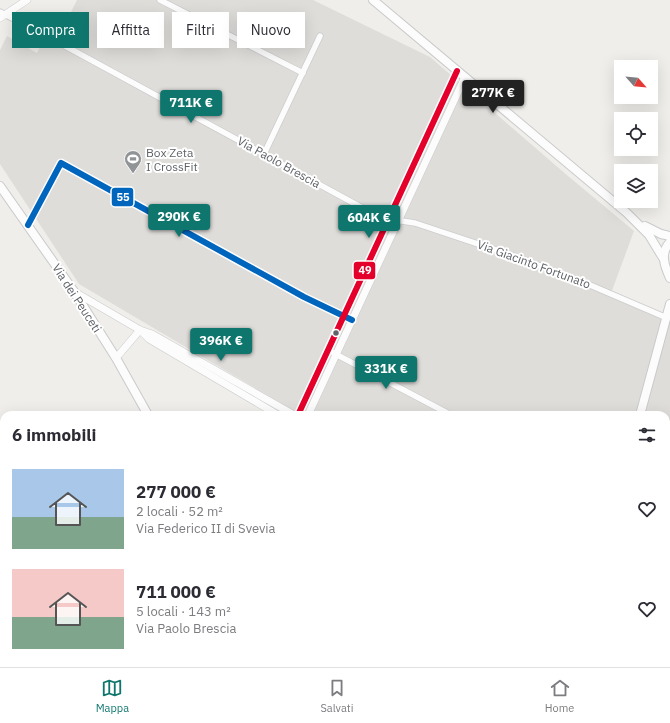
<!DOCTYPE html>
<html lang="it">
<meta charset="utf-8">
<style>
:root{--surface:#fff;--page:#f7f7f7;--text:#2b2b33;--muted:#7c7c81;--line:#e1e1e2;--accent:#0f766e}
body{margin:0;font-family:"IBM Plex Sans",sans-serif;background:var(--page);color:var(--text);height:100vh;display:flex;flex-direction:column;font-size:15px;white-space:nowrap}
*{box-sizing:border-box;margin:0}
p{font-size:13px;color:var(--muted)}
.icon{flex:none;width:22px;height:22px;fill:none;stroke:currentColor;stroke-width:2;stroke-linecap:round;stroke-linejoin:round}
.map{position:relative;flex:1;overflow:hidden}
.panel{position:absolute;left:0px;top:411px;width:670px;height:256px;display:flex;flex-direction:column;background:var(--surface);border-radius:12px 12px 0 0;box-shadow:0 4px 16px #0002}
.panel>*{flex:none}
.guide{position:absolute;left:12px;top:12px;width:400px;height:36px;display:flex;gap:8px}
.needle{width:26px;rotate:117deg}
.buttons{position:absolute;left:614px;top:60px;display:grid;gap:8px}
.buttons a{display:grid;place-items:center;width:44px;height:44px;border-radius:0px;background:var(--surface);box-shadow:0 4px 16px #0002;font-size:20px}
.price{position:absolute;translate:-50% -34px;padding:0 9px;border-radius:4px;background:var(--accent);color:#fff;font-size:13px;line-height:26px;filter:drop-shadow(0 1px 2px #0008)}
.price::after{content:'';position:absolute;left:50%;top:24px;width:12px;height:9px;margin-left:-6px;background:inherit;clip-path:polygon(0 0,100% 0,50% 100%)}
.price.on{background:#222;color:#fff}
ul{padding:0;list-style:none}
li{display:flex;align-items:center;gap:12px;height:100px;padding:0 12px}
li span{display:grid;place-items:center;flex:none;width:112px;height:80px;border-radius:0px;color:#555}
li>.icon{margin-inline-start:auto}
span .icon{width:48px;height:48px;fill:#fffc;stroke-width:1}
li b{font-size:17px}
h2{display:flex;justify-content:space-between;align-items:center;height:48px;padding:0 12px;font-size:17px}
.chip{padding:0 14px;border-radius:0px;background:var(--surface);box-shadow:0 4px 16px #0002;font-size:14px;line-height:36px}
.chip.on{background:var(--accent);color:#fff}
.tab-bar{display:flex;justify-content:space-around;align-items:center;height:56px;border-top:1px solid var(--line);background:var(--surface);font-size:11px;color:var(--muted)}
.tab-bar a{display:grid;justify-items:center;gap:2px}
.tab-bar .on{color:var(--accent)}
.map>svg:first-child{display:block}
</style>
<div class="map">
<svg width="670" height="667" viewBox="0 0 670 667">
<rect width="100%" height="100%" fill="#efeeea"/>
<polygon fill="#dfddda" points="77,0 313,0 430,57 568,176 634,231 610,296 670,323 670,667 601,667 596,663 666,663 666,415 301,415 79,284 0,164 0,50 7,36 37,53 47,33 58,38"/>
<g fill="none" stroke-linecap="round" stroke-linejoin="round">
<defs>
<g id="minor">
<polyline points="160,0 303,73"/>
<polyline points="0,12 34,29 368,211 389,219 415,223 514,256 590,285 667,318"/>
<polyline points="264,154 320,36"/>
<polyline points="28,225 61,163 304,297 352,320"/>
<polyline points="328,350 451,415"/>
<polyline points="666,551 670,554"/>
</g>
<g id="tertiary">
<polyline points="0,18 27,0"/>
<polyline points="73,291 140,330 152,334 294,415"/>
<polyline points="141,331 149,339 278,415"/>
<polyline points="116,358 140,330"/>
<polyline points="298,415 457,71"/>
<polyline points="308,415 465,77"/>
<polyline points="577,663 583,667"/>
<polyline points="591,663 596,667"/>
</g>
<g id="secondary">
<polyline points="373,0 627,213 649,235 663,258"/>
<polyline points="0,186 73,290 116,358 148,415"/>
<polyline points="645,226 661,234 670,236"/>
<path d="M670,242C660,253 664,265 670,278"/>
<polyline points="640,415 670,304"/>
<polyline points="270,663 272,667"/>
<polyline points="557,663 557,667"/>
<polyline points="567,667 570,663"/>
</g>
</defs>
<use href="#minor" stroke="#cbcccc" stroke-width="7"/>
<use href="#tertiary" stroke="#cbcccc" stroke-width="8"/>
<use href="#secondary" stroke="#cacacb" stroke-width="10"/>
<use href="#minor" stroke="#fdfcfc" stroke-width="5.5"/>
<use href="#tertiary" stroke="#fdfcfc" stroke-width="7"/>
<use href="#secondary" stroke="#fdfcfc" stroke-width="8"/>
<defs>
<polyline id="bus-1" points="28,225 61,163 304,297 352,320"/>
<polyline id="bus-2" points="298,415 457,71"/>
</defs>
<use href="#bus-1" stroke="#fff" stroke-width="9"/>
<use href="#bus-2" stroke="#fff" stroke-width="9"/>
<use href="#bus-1" stroke="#0065bd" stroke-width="6"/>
<use href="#bus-2" stroke="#e4002b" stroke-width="6"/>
</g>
<defs>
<symbol id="stadium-pin" viewBox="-11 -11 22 30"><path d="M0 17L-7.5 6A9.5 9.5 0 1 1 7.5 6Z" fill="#919496" stroke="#fff"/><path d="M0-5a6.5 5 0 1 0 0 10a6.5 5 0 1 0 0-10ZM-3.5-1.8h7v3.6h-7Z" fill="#fff"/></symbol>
</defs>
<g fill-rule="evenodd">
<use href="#stadium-pin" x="123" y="149" width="20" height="27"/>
</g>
<circle fill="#5f6368" stroke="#fff" stroke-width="1.5" cx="336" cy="333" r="3.5"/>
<g text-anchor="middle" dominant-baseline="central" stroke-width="4" stroke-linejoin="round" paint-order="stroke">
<g font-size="12" fill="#5f6368" stroke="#fff" text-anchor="start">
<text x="146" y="152">Box Zeta<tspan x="146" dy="14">I CrossFit</tspan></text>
</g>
<g font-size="12" fill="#5f6368" stroke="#fff">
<text transform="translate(279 162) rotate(29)">Via Paolo Brescia</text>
<text transform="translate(534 264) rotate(20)">Via Giacinto Fortunato</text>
<text transform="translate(77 298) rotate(57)">Via dei Peuceti</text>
</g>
</g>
<g stroke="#fff" stroke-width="1.5">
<rect x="111" y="187" width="23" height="20" rx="4" fill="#0065bd"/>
<rect x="353" y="261" width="23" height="19" rx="4" fill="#e4002b"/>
</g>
<g font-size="11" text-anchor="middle" font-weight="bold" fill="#fff">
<text x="123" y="201">55</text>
<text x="365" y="274">49</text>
</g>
</svg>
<div class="buttons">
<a><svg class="needle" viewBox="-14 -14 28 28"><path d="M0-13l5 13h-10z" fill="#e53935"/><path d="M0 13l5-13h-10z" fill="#7c7c81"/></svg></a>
<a><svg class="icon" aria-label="locate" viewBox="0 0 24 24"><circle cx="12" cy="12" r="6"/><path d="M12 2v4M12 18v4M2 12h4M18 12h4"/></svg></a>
<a><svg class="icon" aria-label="layers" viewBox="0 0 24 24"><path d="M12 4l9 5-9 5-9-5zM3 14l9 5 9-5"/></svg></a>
</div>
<b class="price on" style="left:493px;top:114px">277K €</b>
<b class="price" style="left:191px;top:124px">711K €</b>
<b class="price" style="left:179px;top:238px">290K €</b>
<b class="price" style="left:369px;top:239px">604K €</b>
<b class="price" style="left:221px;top:362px">396K €</b>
<b class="price" style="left:386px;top:390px">331K €</b>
<div class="guide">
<a class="chip on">Compra</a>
<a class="chip">Affitta</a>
<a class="chip">Filtri</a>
<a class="chip">Nuovo</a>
</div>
<section class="panel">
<h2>6 immobili<svg class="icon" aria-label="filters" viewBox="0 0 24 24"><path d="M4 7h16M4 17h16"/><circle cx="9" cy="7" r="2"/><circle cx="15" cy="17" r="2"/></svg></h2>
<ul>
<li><span style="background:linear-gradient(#a9c7e8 60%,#7fa58c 0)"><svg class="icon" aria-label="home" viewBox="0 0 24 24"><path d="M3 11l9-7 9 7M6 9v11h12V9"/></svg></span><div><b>277 000 €</b><p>2 locali · 52 m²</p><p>Via Federico II di Svevia</p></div><svg class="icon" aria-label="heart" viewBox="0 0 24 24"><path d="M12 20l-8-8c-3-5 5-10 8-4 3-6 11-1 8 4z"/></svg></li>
<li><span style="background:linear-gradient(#f6c9c9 60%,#7fa58c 0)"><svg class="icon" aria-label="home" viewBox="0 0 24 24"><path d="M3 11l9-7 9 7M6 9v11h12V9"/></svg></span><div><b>711 000 €</b><p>5 locali · 143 m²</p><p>Via Paolo Brescia</p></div><svg class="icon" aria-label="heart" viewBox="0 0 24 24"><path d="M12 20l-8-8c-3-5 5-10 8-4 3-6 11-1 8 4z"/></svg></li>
</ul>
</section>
</div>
<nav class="tab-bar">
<a class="on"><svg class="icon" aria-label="map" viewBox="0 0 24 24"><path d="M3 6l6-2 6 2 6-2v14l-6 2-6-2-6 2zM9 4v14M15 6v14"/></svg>Mappa</a>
<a><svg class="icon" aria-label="saved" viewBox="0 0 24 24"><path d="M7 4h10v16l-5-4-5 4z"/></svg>Salvati</a>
<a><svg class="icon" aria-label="home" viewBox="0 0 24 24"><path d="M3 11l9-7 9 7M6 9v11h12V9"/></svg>Home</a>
</nav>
